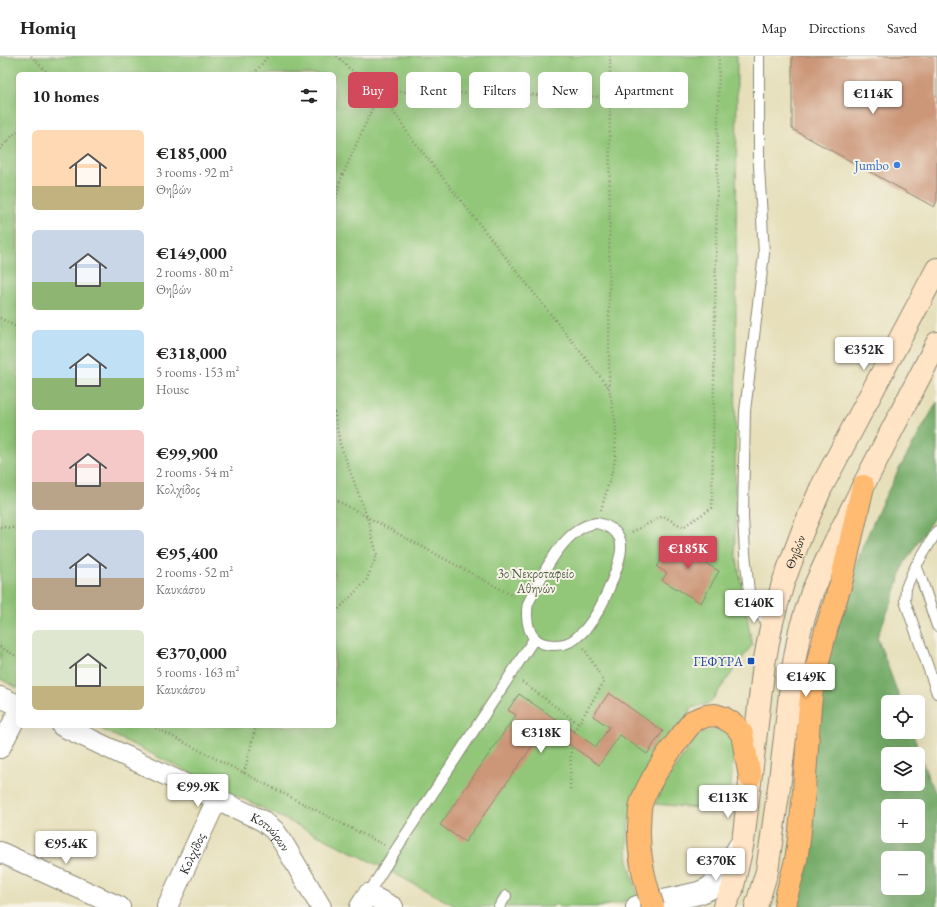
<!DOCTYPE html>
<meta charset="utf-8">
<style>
:root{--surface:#fff;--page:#f2f2f2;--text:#222;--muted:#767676;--line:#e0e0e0;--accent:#d1495b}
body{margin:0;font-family:"EB Garamond",serif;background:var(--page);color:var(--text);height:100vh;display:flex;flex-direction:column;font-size:15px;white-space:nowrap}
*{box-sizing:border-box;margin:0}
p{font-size:13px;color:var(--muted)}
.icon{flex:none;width:22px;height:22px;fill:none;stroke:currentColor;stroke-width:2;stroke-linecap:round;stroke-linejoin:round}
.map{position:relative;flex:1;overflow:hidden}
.sheet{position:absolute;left:16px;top:16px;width:320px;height:656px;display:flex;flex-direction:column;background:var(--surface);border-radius:6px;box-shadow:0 4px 16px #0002}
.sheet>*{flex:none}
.hud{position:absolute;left:348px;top:16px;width:380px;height:36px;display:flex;gap:8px}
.tools{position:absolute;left:881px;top:639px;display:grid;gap:8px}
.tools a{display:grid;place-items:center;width:44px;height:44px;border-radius:6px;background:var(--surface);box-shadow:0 4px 16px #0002;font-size:20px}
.price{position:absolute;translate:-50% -34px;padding:0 9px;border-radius:4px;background:#fff;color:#222;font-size:13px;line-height:26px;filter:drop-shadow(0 1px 2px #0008)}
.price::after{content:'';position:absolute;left:50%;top:24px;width:12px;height:9px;margin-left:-6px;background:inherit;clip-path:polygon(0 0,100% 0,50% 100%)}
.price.selected{background:var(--accent);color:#fff}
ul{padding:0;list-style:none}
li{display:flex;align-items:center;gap:12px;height:100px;padding:0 16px}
li span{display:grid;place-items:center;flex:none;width:112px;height:80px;border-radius:6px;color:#555}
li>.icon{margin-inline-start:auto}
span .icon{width:48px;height:48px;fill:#fffc;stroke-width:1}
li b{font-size:17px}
h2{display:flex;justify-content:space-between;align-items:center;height:48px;padding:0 16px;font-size:17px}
.tag{padding:0 14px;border-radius:6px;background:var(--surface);box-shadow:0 4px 16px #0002;font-size:14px;line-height:36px}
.tag.selected{background:var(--accent);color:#fff}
header{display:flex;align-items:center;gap:24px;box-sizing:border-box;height:56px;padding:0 20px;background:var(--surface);border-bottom:1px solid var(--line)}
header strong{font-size:19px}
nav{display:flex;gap:22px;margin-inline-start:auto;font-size:14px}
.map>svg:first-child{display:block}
</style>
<header>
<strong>Homiq</strong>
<nav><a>Map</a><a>Directions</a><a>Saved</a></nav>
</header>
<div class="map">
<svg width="937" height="851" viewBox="0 0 937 851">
<rect width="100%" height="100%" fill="#f7f3e8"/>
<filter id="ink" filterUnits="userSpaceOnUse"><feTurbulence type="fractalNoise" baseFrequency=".025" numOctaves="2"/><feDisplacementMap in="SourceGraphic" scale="8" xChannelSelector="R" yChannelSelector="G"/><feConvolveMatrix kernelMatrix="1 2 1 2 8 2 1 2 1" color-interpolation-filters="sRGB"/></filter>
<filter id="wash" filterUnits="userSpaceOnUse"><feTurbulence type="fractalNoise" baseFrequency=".012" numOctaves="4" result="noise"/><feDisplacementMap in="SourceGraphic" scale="16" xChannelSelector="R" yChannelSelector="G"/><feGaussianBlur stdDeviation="0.9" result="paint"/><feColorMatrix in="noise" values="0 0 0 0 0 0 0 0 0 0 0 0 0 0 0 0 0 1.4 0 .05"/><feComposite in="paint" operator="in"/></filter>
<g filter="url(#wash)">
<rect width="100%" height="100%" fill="#e6dfba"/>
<g fill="#92c779" stroke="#5e7952">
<polygon points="0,0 737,0 735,491 752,589 710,647 692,652 685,661 629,765 627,791 628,804 638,842 600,851 559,851 556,848 552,851 457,851 384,812 95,670 334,670 334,18 18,18 18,632 0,623"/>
<polygon points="713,674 723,674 731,678 734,693 729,755 655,748 662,732 691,688 702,677"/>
</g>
<path fill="#75ac69" stroke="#506c4a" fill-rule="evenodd" d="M937,346V457L904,508L892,545L877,581L901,646H888V676H912L928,721L937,740V851H794L820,636L850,526L862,492L881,449L898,415ZM888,698H918V728H888ZM888,750H918V780H888ZM888,802H918V832H888Z"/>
<g id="blocks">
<g fill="#cc9779">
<polygon points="792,0 937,0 937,145 934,151 792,73"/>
<polygon points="691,481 706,489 698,503 719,515 701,547 662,524 667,517 657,511 671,486 684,494"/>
<polygon points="609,637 663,675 647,698 620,679 599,709 545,672 465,786 440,769 516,659 508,654 519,638 596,691 609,671 593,660"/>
</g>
</g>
</g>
<g filter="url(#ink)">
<use href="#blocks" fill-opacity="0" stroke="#888572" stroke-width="1"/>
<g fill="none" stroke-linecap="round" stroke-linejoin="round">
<defs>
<g id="service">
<polyline points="759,0 759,110 764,198 745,355 743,461 745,497 749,536 754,552 759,559 772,566"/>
<path d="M597,467C606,469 614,472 619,481C624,491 619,504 616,514C608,537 596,567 576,582C570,587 562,589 554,589C535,589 528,578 527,560C527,556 527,551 528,548C530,543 533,538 535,534C544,515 559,487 577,475C583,470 589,468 597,467Z"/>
<polyline points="937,475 913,515 906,532 905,545 937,637"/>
<polyline points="916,509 922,525 937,570"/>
<polyline points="368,838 395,795 534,583"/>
<polyline points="499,851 506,840"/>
</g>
<g id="minor">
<polyline points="0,641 18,649"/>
<path id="s1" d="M62,670L263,765L274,774L282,785L321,851"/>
<polyline points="0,692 18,657"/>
<polyline points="0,796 120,851"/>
<path id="s2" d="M167,851L217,743"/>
<polyline points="360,851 368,838 393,851"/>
</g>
<polyline id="tertiary" points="637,851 699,837 710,832 720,821 742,787"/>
<g id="secondary">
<path id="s3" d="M724,851L732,834L743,786L764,608L772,566L783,527L803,474L821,432L937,213"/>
<polyline points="756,851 767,815 780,724 793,612 800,574 812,536 833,490 863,430 937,287"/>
</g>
<g id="primary">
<polyline points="693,665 706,660 715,659 724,662 735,669 742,678 750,721"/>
<polyline points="785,851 787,838 796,804 799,783 804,735 810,649 813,626 826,574 841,527 863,430"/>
</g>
</defs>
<use href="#service" stroke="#888572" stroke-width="12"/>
<use href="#minor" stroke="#888572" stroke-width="22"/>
<use href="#tertiary" stroke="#888572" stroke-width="24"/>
<use href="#secondary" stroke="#888572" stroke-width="24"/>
<use href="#primary" stroke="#888572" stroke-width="24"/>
<g stroke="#888572" stroke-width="2.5" stroke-dasharray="1 3" stroke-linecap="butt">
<polyline points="31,0 49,18"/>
<polyline points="337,0 350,13 380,35 610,41"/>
<polyline points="254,18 268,0"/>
<polyline points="380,35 409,79 609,332"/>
<polyline points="0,93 18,74"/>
<polyline points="334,154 340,125 380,35"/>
<polyline points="0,262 18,272"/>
<polyline points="334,356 340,388 367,461 377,499 366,525 334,558"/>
<polyline points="334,443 515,541"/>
<polyline points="601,454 615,405 616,370 609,332 610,0"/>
<polyline points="0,471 18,472"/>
<polyline points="632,476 663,460 683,471 712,452 719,0"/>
<polyline points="0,591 18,601"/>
<polyline points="522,626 578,667"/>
<polyline points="152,670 384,789"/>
<polyline points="574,675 604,626 584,592"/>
<polyline points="244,717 256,670"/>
<polyline points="570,733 571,689"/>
</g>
<use href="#service" stroke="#fff" stroke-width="10"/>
<use href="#minor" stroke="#fff" stroke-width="20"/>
<use href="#tertiary" stroke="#fff" stroke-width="22"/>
<use href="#secondary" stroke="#ffe4c6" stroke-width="22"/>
<use href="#primary" stroke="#ffbb71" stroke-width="22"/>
<defs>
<path id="primary-bridge" d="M653,851C644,823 638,799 639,770C640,763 639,755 641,748C646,731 656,717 665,702C674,690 683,677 693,665"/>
</defs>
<use href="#primary-bridge" stroke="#888572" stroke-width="24" stroke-linecap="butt"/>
<use href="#primary-bridge" stroke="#ffbb71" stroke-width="22"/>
</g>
</g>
<circle fill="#3f7fe0" stroke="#f7f3e8" stroke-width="1.5" cx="897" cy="109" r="4"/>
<rect fill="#1a4fb4" stroke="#f7f3e8" stroke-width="1.5" x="747" y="601" width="8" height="8" rx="2"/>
<g text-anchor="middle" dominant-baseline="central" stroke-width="4" stroke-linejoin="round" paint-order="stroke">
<g font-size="13" fill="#366cbe" stroke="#f7f3e8" text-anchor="end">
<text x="889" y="109">Jumbo</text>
</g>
<g font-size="13" fill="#2b2b2b" stroke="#f7f3e8">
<text stroke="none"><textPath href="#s3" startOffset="364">Θηβών</textPath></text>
<text stroke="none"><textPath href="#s1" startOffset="235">Κοτυώρων</textPath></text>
<text stroke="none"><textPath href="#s2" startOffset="59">Κολχίδος</textPath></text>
</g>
<g font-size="13" fill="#4a5a42" stroke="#f7f3e8">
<text x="536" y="517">3ο Νεκροταφείο<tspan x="536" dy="15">Αθηνών</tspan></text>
</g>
<g font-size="13" fill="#164399" stroke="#f7f3e8" text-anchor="end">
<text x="743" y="605">ΓΕΦΥΡΑ</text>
</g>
</g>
</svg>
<div class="tools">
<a><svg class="icon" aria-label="locate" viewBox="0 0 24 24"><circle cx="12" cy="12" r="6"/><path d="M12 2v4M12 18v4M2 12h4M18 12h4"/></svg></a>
<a><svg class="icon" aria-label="layers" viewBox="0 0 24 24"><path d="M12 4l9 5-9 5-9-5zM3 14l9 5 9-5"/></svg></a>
<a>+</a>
<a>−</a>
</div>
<b class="price" style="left:873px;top:59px">€114K</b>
<b class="price" style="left:864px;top:315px">€352K</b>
<b class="price selected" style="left:688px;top:514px">€185K</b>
<b class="price" style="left:754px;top:568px">€140K</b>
<b class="price" style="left:806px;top:642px">€149K</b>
<b class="price" style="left:541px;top:698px">€318K</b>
<b class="price" style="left:198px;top:752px">€99.9K</b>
<b class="price" style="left:728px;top:763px">€113K</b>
<b class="price" style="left:66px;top:809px">€95.4K</b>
<b class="price" style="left:716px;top:826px">€370K</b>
<div class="hud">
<a class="tag selected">Buy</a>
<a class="tag">Rent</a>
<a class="tag">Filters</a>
<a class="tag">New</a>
<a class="tag">Apartment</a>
</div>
<section class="sheet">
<h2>10 homes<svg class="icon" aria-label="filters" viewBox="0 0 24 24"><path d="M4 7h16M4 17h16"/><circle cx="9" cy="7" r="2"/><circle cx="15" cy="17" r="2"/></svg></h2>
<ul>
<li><span style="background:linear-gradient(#ffd9b3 70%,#c2b280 0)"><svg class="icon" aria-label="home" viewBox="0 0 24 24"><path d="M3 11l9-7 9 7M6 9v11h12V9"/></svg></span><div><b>€185,000</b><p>3 rooms · 92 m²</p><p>Θηβών</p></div></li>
<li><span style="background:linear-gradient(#c9d6e8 65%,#8fb573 0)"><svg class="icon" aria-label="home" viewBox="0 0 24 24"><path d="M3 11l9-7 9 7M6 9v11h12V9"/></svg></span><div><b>€149,000</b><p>2 rooms · 80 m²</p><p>Θηβών</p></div></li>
<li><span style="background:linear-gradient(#bfe0f5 60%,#8fb573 0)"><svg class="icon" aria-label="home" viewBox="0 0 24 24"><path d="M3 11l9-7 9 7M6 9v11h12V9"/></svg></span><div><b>€318,000</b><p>5 rooms · 153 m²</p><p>House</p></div></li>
<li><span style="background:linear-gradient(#f6c9c9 65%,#b9a48a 0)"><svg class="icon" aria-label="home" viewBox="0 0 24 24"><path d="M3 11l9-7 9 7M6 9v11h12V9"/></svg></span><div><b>€99,900</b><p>2 rooms · 54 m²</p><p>Κολχίδος</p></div></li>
<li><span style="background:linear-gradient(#c9d6e8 60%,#b9a48a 0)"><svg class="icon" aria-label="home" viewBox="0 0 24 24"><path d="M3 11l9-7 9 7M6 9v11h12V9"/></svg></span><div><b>€95,400</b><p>2 rooms · 52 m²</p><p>Καυκάσου</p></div></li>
<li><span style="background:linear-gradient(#dfe7d0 70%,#c2b280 0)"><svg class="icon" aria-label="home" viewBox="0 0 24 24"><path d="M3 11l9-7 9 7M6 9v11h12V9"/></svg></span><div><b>€370,000</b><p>5 rooms · 163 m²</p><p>Καυκάσου</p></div></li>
</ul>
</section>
</div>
